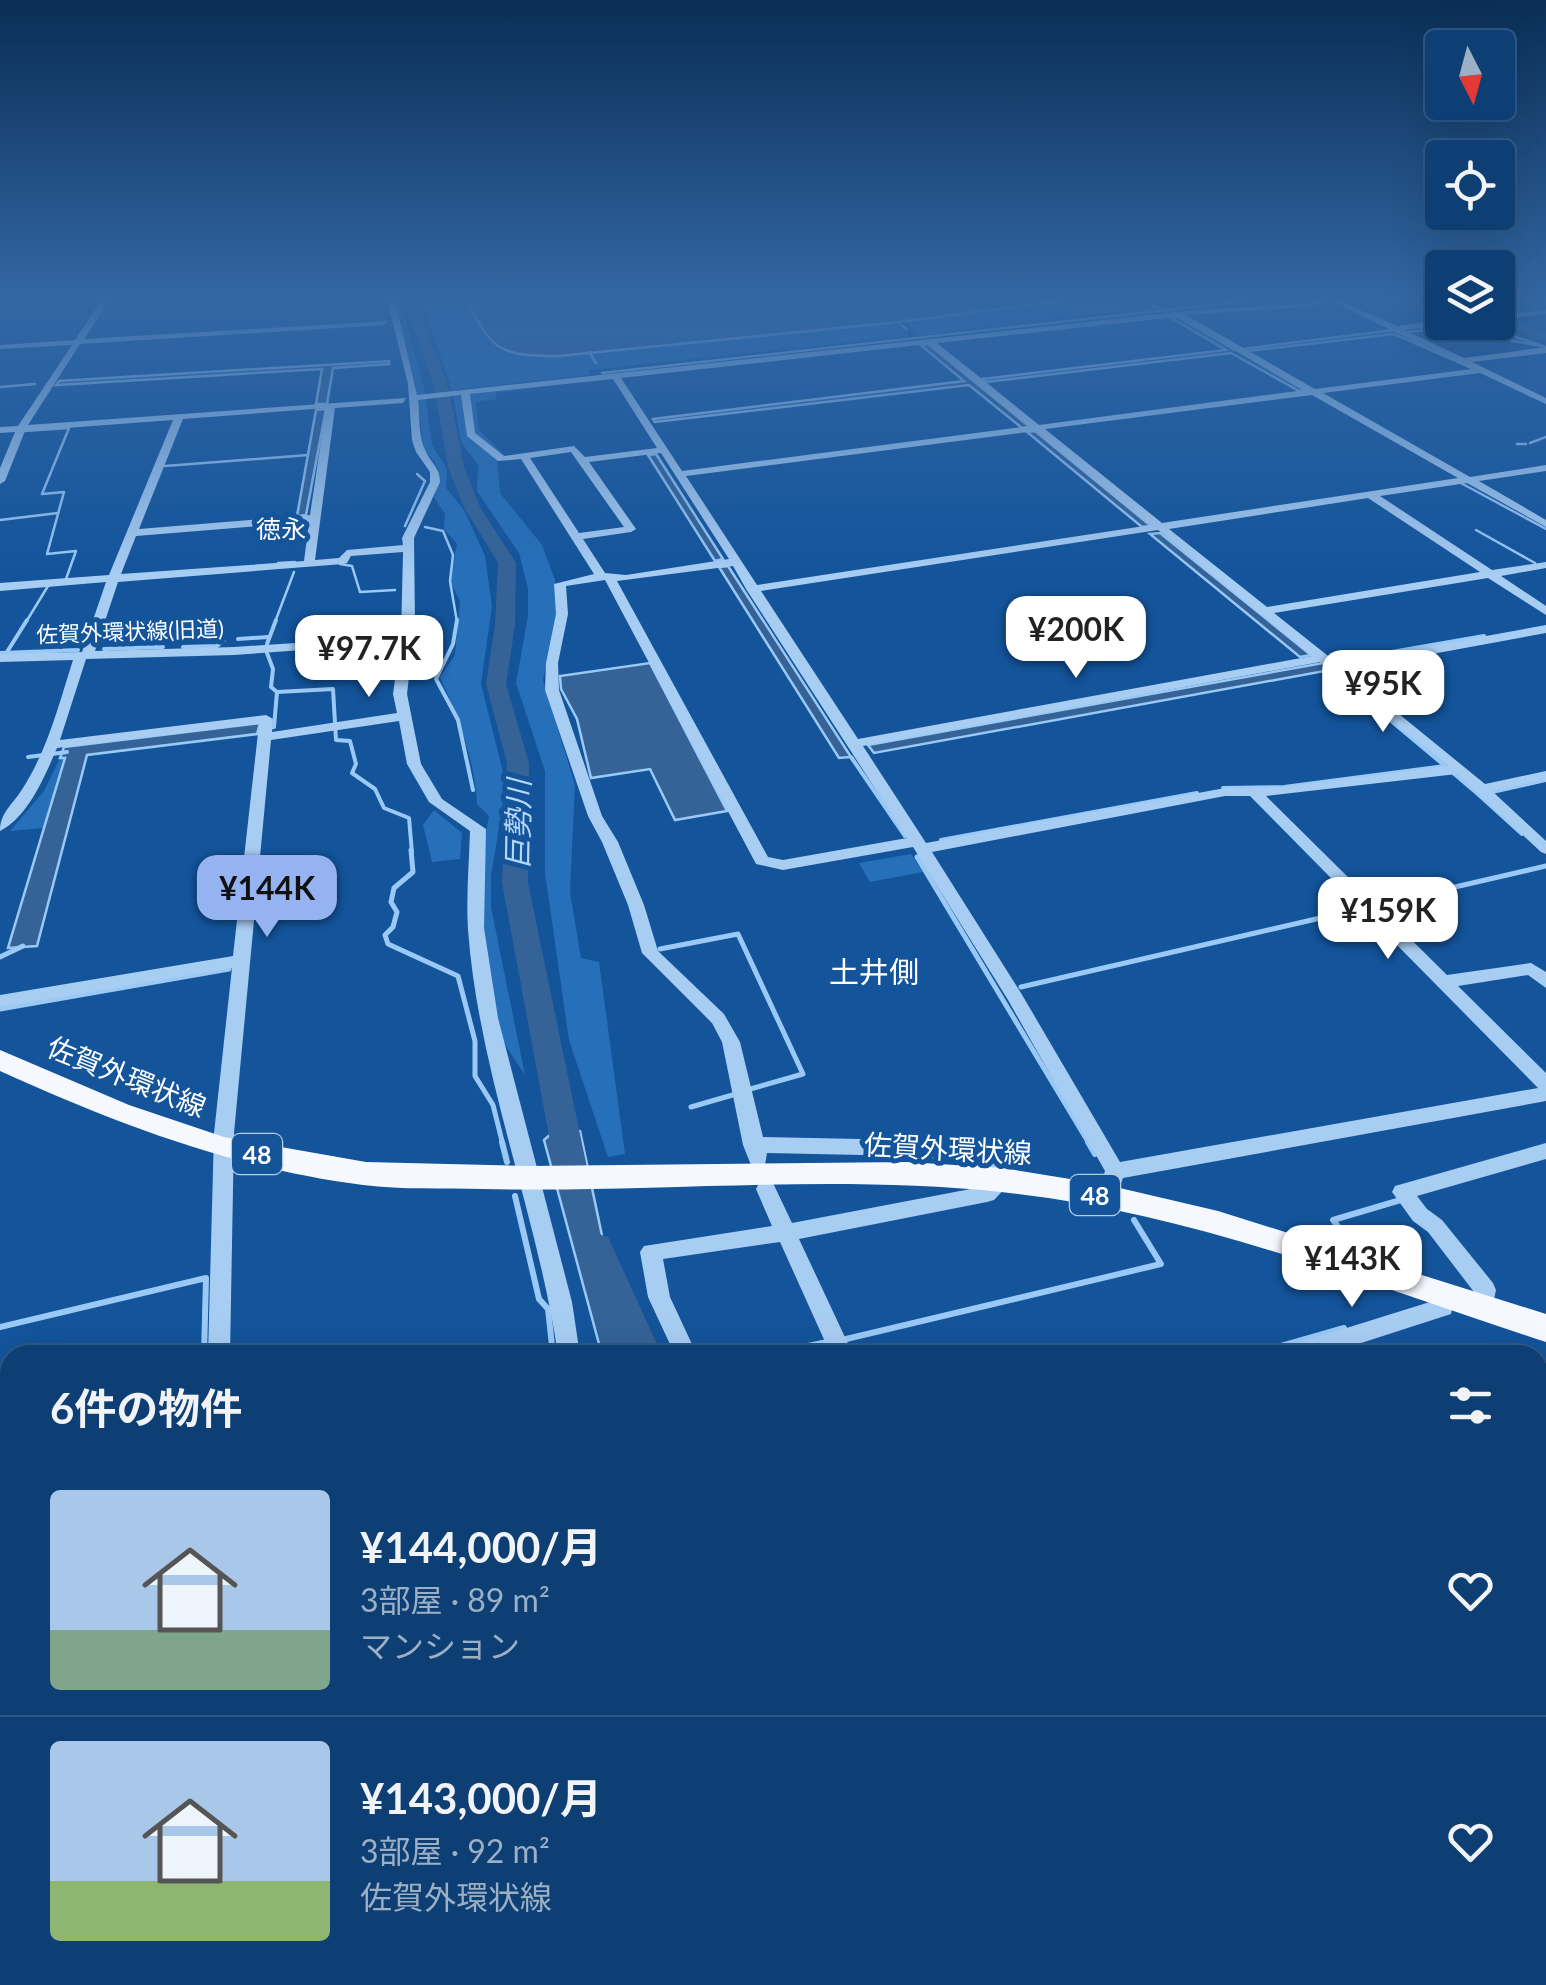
<!DOCTYPE html>
<html lang="ja">
<meta charset="utf-8">
<style>
:root{--surface:#0e3f74;--page:#1c4a7c;--text:#f1f3f6;--muted:#9bafc5;--line:#2e5886;--accent:#95b2f1}
body{margin:0;font-family:Lato,"Noto Sans JP",sans-serif;background:var(--page);color:var(--text);height:100vh;display:flex;flex-direction:column;font-size:38px;white-space:nowrap}
*{box-sizing:border-box;margin:0}
p{font-size:32px;color:var(--muted)}
.icon{flex:none;width:55px;height:55px;fill:none;stroke:currentColor;stroke-width:2;stroke-linecap:round;stroke-linejoin:round}
.map{position:relative;flex:1;overflow:hidden}
.drawer{position:absolute;left:0px;top:1345px;width:1548px;height:640px;display:flex;flex-direction:column;background:var(--surface);border-radius:30px 30px 0 0;box-shadow:0 10px 40px #0002,0 0 0 2px var(--line)}
.drawer>*{flex:none}
.needle{width:65px;rotate:174deg}
.controls{position:absolute;left:1425px;top:30px;display:grid;gap:20px}
.controls a{display:grid;place-items:center;width:90px;height:90px;border-radius:10px;background:var(--surface);box-shadow:0 10px 40px #0002,0 0 0 2px var(--line);font-size:50px}
.price{position:absolute;translate:-50% -85px;padding:0 22px;border-radius:20px;background:#fff;color:#222;font-size:32px;line-height:65px;filter:drop-shadow(0 2px 5px #0008)}
.price::after{content:'';position:absolute;left:50%;top:60px;width:30px;height:22px;margin-left:-15px;background:inherit;clip-path:polygon(0 0,100% 0,50% 100%)}
.price.current{background:var(--accent);color:#111}
ul{padding:0;list-style:none}
li{display:flex;align-items:center;gap:30px;height:250px;padding:0 50px}
li+li{border-top:2px solid var(--line)}
li span{display:grid;place-items:center;flex:none;width:280px;height:200px;border-radius:10px;color:#555}
li>.icon{margin-inline-start:auto}
span .icon{width:120px;height:120px;fill:#fffc;stroke-width:1}
li b{font-size:42px}
h2{display:flex;justify-content:space-between;align-items:center;height:120px;padding:0 50px;font-size:42px}
.map>svg:first-child{display:block}
</style>
<div class="map">
<svg width="1546" height="1985" viewBox="0 0 1546 1985">
<rect width="100%" height="100%" fill="#13549b"/>
<g fill="#266fb9">
<path d="M392,296H399L425,392L432,445L447,469L446,488L464,510L485,556L492,606L481,684L506,784L491,876V907L525,1075C517,1062 505,1048 501,1034C480,964 474,887 489,816L477,804C475,760 458,717 440,677L455,655L460,601L450,581L457,544L444,529L445,514L434,497L440,477L435,462L424,450L417,393Z"/>
<polygon points="420,296 1122,296 1142,307 921,335 903,320 880,312 909,336 589,370 590,375 452,390"/>
<polygon points="583,381 496,393 496,399 476,402 479,430 505,456 497,459 500,493 542,545 555,580 557,616 543,680 575,785 570,892 581,958 599,962 625,1154 608,1157 569,1040 545,873 545,771 516,683 528,616 528,589 519,553 477,491 478,465 461,442 453,396"/>
<polygon points="65,757 44,828 10,831 44,791 60,758"/>
<polygon points="434,810 462,833 460,859 432,862 423,825"/>
<polygon points="911,854 923,872 870,882 859,863"/>
<polygon points="10,1620 10,1975 123,1975 94,1985 0,1985 0,1623"/>
<polygon points="716,1975 862,1975 833,1985 717,1985"/>
</g>
<g fill="#356397" stroke="#9ac9f6" stroke-width="2.5">
<path d="M465,296H1100L898,322L559,356C498,356 491,350 465,296Z"/>
<polygon points="1178,317 1235,350 1458,322 1474,323 1546,347 1509,340 1472,325 1400,333 1474,369 1394,334 1240,352 1306,391 1299,391 1231,353 986,382 983,379 1226,350 1171,318"/>
<polygon points="928,344 1030,427 1022,428 969,385 655,422 653,419 964,381 921,345"/>
<polygon points="389,361 389,364 333,368 327,404 316,404 322,369 56,385 59,381"/>
<polygon points="326,409 306,515 297,516 316,410"/>
<polygon points="1035,431 1151,526 1142,527 1027,432"/>
<polygon points="656,454 723,559 715,561 648,455"/>
<polygon points="1160,533 1311,655 1300,657 1150,534"/>
<polygon points="728,566 851,757 839,758 719,567"/>
<polygon points="650,663 727,811 675,820 650,769 591,778 577,719 561,689 560,676"/>
<polygon points="1323,663 1330,670 874,753 868,745"/>
<polygon points="260,723 257,734 87,755 37,946 8,948 65,758 60,758 64,747"/>
<polygon points="580,1131 604,1245 610,1255 610,1282 630,1355 602,1355 544,1140 551,1134"/>
</g>
<g fill="none" stroke-linecap="round" stroke-linejoin="round">
<g stroke="#9ac9f6" stroke-width="2.5">
<polyline points="1136,296 1145,300"/>
<polyline points="1150,304 1166,312"/>
<polyline points="898,322 907,330"/>
<polyline points="589,352 596,363"/>
<polyline points="602,373 1292,296"/>
<polyline points="0,387 35,384"/>
<polyline points="24,431 69,428 42,494 64,492 47,554 76,551 66,579"/>
<polyline points="1530,443 1546,437"/>
<polyline points="1517,444 1526,444"/>
<polyline points="165,466 308,455"/>
<polyline points="1459,482 1546,529"/>
<polyline points="0,520 58,513"/>
<polyline points="405,526 425,481 417,474"/>
<polyline points="425,527 443,531 453,555 450,581 457,622"/>
<polyline points="1476,530 1535,563"/>
<polyline points="278,563 295,562"/>
<polyline points="340,564 352,566 360,592 395,590"/>
<polyline points="26,622 48,586"/>
<polyline points="275,622 294,572"/>
</g>
<g stroke="#9ac9f6" stroke-width="4">
<polyline points="457,620 453,644 436,679 458,720 473,790"/>
<polyline points="238,639 268,637"/>
<polyline points="267,644 276,620"/>
<polyline points="183,647 217,646 224,640"/>
<polyline points="104,649 163,647"/>
<polyline points="7,652 27,620"/>
<polyline points="0,653 78,650"/>
<polyline points="267,653 273,669 271,687 277,692 333,689 336,740 350,741 356,764 352,773 375,789 384,808 409,818 412,853"/>
<polyline points="1334,662 1484,636"/>
<polyline points="1347,684 1445,766"/>
<polyline points="266,728 274,727 277,692"/>
<polyline points="28,757 67,752"/>
<polyline points="851,757 905,836"/>
<polyline points="1223,788 1284,787 1445,766 1479,795 1546,780"/>
<polyline points="1479,795 1522,834"/>
<polyline points="941,840 1197,793"/>
</g>
<g stroke="#9ac9f6" stroke-width="5">
<polyline points="411,850 413,872 394,888 391,902 397,912 393,927 385,935 388,944 458,976 475,1041 475,1076 493,1105 503,1145"/>
<polyline points="917,857 1090,1145"/>
<polyline points="660,949 738,934 803,1074 747,1090"/>
<polyline points="0,957 23,946"/>
<polyline points="1021,987 1546,866"/>
<polyline points="0,1009 229,969"/>
<polyline points="691,1107 736,1094"/>
</g>
<g stroke="#9ac9f6" stroke-width="6">
<polyline points="502,1142 507,1162"/>
<polyline points="1088,1142 1095,1154"/>
<polyline points="515,1196 539,1299 548,1309 553,1355"/>
<polyline points="1350,1242 1333,1220 1404,1199"/>
<polyline points="0,1327 206,1278 204,1355"/>
<polyline points="842,1340 1161,1264 1134,1220"/>
<polyline points="766,1355 832,1341"/>
<polyline points="1249,1355 1344,1328"/>
</g>
<polyline stroke="#9ac9f6" stroke-width="8" points="162,1985 185,1975"/>
<g fill="#356397" fill-rule="evenodd">
<polygon points="402,296 414,296 448,386 464,467 480,507 516,563 515,625 506,684 529,763 528,883 587,1168 582,1177 571,1181 560,1177 555,1168 502,883 507,763 486,684 495,625 498,563 464,507 448,467 434,386"/>
<polygon points="1498,316 1546,333 1546,341 1494,323 1498,322"/>
<polygon points="596,1233 608,1237 662,1355 626,1355 579,1247 584,1237"/>
<polygon points="1040,1975 1091,1975 1095,1985 1044,1985"/>
</g>
<g fill="#a8cdf3" fill-rule="evenodd">
<path d="M104,296H112L84,339L387,321L384,325L80,344L28,425L406,398L403,403L335,408L315,560L339,558L347,550L403,545L402,538L430,482V472L416,452L412,440L408,384L386,296H394L417,395L1196,310L1309,303L1346,296L1337,300L1397,326L1442,320V322H1449L1404,330L1464,358L1546,347V353L1472,362L1546,398V404L1480,373L1323,393L1470,477L1546,465V471L1479,481L1546,520V527L1467,483L1380,496L1492,570L1546,562V568L1501,576L1546,606V615L1488,578L1274,613L1337,663L1546,625V633L1345,670L1485,784L1546,771V779L1492,791L1546,841V854L1541,852L1457,774L1266,796L1447,975L1531,963L1546,972V988L1528,975L1458,986L1546,1073V1101L1123,1178L1114,1203L1107,1205L1100,1203L1097,1197L1105,1171L1008,1000L913,847L783,870L756,864L605,580L566,586L568,614L558,663L559,690L602,816L618,842L644,905L658,951L724,1014L740,1042L763,1137L909,1140L976,1147L983,1149L1013,1180L994,1200L987,1202L799,1239L851,1350L849,1355H831L780,1242L663,1259L670,1297L697,1355H675L648,1297L640,1252L644,1246L772,1226L756,1189L759,1183L766,1181L773,1183L792,1223L981,1187L989,1180L971,1162L909,1156L767,1153L765,1165L758,1167L751,1165L743,1145L722,1042L712,1023L642,953L628,905L602,842L588,816L545,690L546,663L556,614L554,584L594,574L521,459L498,461L467,436L461,395L418,400C420,416 418,437 426,452C432,464 440,468 440,482L414,538L415,625L407,694L421,764L442,799L486,829L484,928L498,1018L572,1302L580,1355H558C537,1212 479,1075 468,930C466,898 469,863 470,831L429,802L407,764L399,721L271,740L234,1133L230,1355H208L214,1133L232,968L0,1007V995L233,956L259,724L57,748C45,776 28,817 0,831C0,813 12,805 21,791C47,752 59,704 73,660L0,662V654L82,652L106,582L0,591V583L109,575L173,420L25,431L5,481L0,484V468L15,432L0,433V427L18,426L72,345L0,349V345L75,340ZM1331,301L1472,369L1315,389L1186,315L1309,307ZM1176,317L1305,390L1039,425L937,343ZM928,344L1029,426L682,471L621,378ZM613,379L657,448L585,457L574,446L504,456L475,433L470,394ZM1312,395L1458,478L1162,523L1045,429ZM326,408L310,515L139,529L183,419ZM1035,431L1151,525L757,585L686,476ZM571,452L578,462L624,527L579,533L530,458ZM661,453L729,559L626,575L605,573L583,539L631,532L636,529L589,462ZM1368,498L1480,572L1267,607L1169,529ZM309,522L304,561L121,574L136,536ZM1158,530L1312,656L858,739L761,591ZM403,552L401,636L234,647L95,651L118,582L343,564L347,563L351,556ZM733,566L746,589L907,838L783,860L768,857L617,581ZM400,643L393,694L397,713L272,732L273,719L266,715L60,740L86,659L234,655ZM1320,662L1448,766L1285,787L1225,788L926,843L863,746ZM1225,796H1250L1538,1088L1120,1162L1021,993L932,852Z"/>
<polygon points="1546,310 1546,314 1498,319 1498,315"/>
<polygon points="1546,1143 1546,1159 1417,1196 1427,1209 1442,1220 1493,1283 1496,1290 1491,1314 1483,1317 1475,1314 1472,1307 1474,1292 1428,1232 1413,1221 1392,1192 1395,1186 1402,1184"/>
<polygon points="1444,1285 1452,1288 1455,1295 1451,1314 1324,1355 1281,1355 1284,1348 1292,1345 1433,1301 1436,1288"/>
<polygon points="10,1580 10,1606 0,1608 0,1582"/>
<polygon points="1538,1758 1546,1761 1546,1799 1538,1796"/>
<rect x="684" y="1975" width="32" height="10"/>
<polygon points="1134,1975 1166,1975 1170,1985 1138,1985"/>
</g>
<path fill="#f5f9ff" fill-rule="evenodd" d="M0,1050L129,1105L224,1137L366,1162L529,1166L907,1162L1003,1168L1107,1185L1218,1211L1546,1314V1342C1368,1284 1188,1211 1001,1192C830,1174 655,1193 483,1189C444,1188 402,1190 363,1185C232,1168 120,1125 0,1071Z"/>
</g>
<linearGradient id="sky" x2="0" y2="1"><stop stop-color="#0a2e55"/><stop offset="0.52" stop-color="#3367a4"/><stop offset="1" stop-color="#3367a4" stop-opacity="0"/></linearGradient>
<rect width="1546" height="574" fill="url(#sky)"/>
<g text-anchor="middle" dominant-baseline="central" stroke-width="10" stroke-linejoin="round" paint-order="stroke">
<g font-size="22" fill="#fff" stroke="#13549b">
<text transform="translate(130 631) rotate(-2)">佐賀外環状線(旧道)</text>
</g>
<g font-size="25" fill="#fff" stroke="#13549b">
<text x="281" y="528">徳永</text>
</g>
<g fill="#13549b" stroke="#b8cce1" stroke-width="2.5">
<rect x="232" y="1134" width="50" height="40" rx="8"/>
<rect x="1070" y="1175" width="50" height="40" rx="8"/>
</g>
<g font-size="25" font-weight="bold" fill="#fff">
<text x="257" y="1154">48</text>
<text x="1095" y="1195">48</text>
</g>
<g font-size="28" fill="#fff" stroke="#13549b">
<text transform="translate(127 1076) rotate(22)">佐賀外環状線</text>
<text transform="translate(948 1148) rotate(3)">佐賀外環状線</text>
</g>
<g font-size="30" font-style="italic" fill="#b5d7fa" stroke="#13549b">
<text transform="translate(517 824) rotate(-89)">巨勢川</text>
</g>
<g font-size="30" fill="#fff" stroke="#13549b">
<text x="874" y="971">土井側</text>
</g>
</g>
</svg>
<div class="controls">
<a><svg class="needle" viewBox="-14 -14 28 28"><path d="M0-13l5 13h-10z" fill="#e53935"/><path d="M0 13l5-13h-10z" fill="#9bafc5"/></svg></a>
<a><svg class="icon" aria-label="locate" viewBox="0 0 24 24"><circle cx="12" cy="12" r="6"/><path d="M12 2v4M12 18v4M2 12h4M18 12h4"/></svg></a>
<a><svg class="icon" aria-label="layers" viewBox="0 0 24 24"><path d="M12 4l9 5-9 5-9-5zM3 14l9 5 9-5"/></svg></a>
</div>
<b class="price" style="left:1076px;top:681px">¥200K</b>
<b class="price" style="left:369px;top:700px">¥97.7K</b>
<b class="price" style="left:1383px;top:735px">¥95K</b>
<b class="price current" style="left:267px;top:940px">¥144K</b>
<b class="price" style="left:1388px;top:962px">¥159K</b>
<b class="price" style="left:1352px;top:1310px">¥143K</b>
<section class="drawer">
<h2>6件の物件<svg class="icon" aria-label="filters" viewBox="0 0 24 24"><path d="M4 7h16M4 17h16"/><circle cx="9" cy="7" r="2"/><circle cx="15" cy="17" r="2"/></svg></h2>
<ul>
<li><span style="background:linear-gradient(#a9c7e8 70%,#7fa58c 0)"><svg class="icon" aria-label="home" viewBox="0 0 24 24"><path d="M3 11l9-7 9 7M6 9v11h12V9"/></svg></span><div><b>¥144,000/月</b><p>3部屋 · 89 m²</p><p>マンション</p></div><svg class="icon" aria-label="heart" viewBox="0 0 24 24"><path d="M12 20l-8-8c-3-5 5-10 8-4 3-6 11-1 8 4z"/></svg></li>
<li><span style="background:linear-gradient(#a9c7e8 70%,#8fb573 0)"><svg class="icon" aria-label="home" viewBox="0 0 24 24"><path d="M3 11l9-7 9 7M6 9v11h12V9"/></svg></span><div><b>¥143,000/月</b><p>3部屋 · 92 m²</p><p>佐賀外環状線</p></div><svg class="icon" aria-label="heart" viewBox="0 0 24 24"><path d="M12 20l-8-8c-3-5 5-10 8-4 3-6 11-1 8 4z"/></svg></li>
</ul>
</section>
</div>
